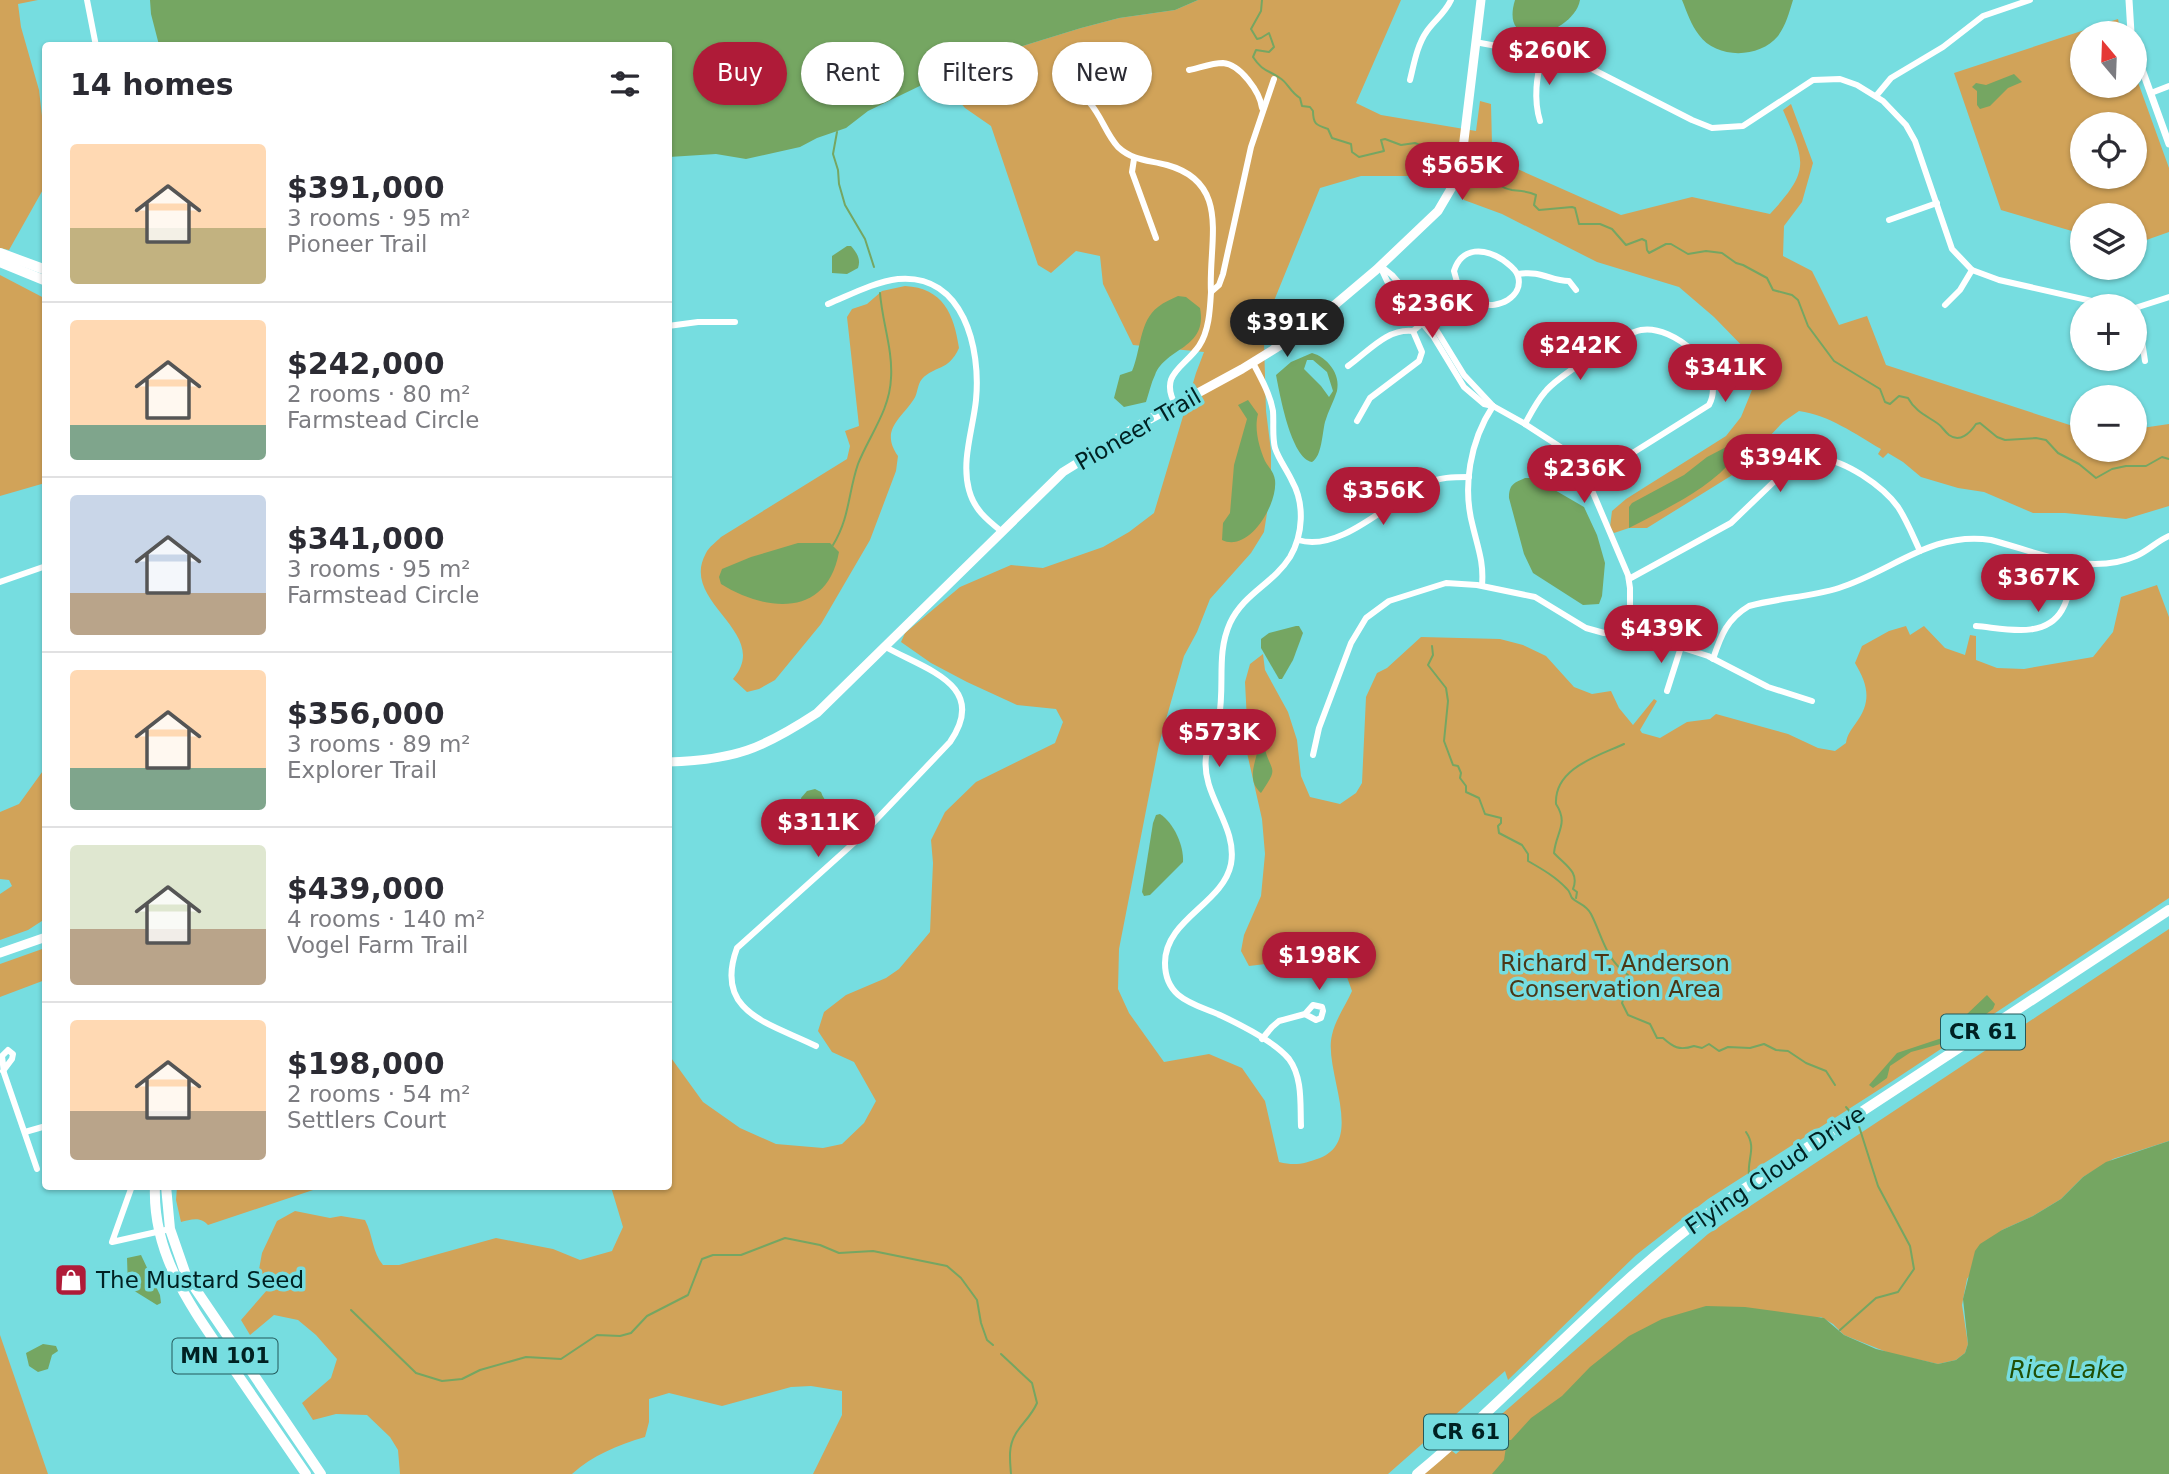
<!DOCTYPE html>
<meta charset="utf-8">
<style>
:root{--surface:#fff;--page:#f2f2f3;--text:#2b2b33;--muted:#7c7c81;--line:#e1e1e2;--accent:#af1b38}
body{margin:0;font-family:"DejaVu Sans",sans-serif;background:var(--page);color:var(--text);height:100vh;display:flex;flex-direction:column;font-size:26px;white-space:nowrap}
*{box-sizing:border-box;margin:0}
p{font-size:23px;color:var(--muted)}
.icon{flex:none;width:38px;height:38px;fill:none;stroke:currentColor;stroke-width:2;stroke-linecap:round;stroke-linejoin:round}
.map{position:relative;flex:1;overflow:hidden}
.panel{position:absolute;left:42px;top:42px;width:630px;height:1148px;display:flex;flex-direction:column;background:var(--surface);border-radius:7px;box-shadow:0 2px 5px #0004}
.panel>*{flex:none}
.guide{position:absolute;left:693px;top:42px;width:665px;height:63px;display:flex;gap:14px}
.needle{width:46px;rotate:341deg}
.buttons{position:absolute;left:2070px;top:21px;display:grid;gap:14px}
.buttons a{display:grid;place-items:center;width:77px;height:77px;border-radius:50%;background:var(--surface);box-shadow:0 2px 5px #0004;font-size:35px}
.price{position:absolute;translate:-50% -60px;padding:0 16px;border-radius:24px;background:var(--accent);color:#fff;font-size:23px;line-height:46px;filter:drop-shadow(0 2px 4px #0008)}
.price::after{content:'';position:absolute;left:50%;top:42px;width:21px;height:16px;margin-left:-10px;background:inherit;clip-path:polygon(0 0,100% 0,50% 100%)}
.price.on{background:#222;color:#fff}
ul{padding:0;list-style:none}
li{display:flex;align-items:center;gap:21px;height:175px;padding:0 28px}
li+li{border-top:2px solid var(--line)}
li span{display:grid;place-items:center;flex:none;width:196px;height:140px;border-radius:7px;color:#555}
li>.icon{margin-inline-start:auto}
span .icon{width:84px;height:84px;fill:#fffc;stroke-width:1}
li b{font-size:30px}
h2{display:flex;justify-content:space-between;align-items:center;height:84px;padding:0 28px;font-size:30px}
.chip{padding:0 24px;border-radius:32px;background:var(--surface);box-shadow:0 2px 5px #0004;font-size:24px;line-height:63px}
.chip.on{background:var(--accent);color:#fff}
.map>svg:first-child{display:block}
</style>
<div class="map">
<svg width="2169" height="1474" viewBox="0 0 2169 1474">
<rect width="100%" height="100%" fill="#76dde0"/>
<g fill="#d1a359" fill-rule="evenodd">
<polygon points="0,0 38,0 18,4 21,27 39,90 45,142 45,186 9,250 0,248"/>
<path d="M1198,0H1401L1356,103L1381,115L1476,131L1480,101L1491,104L1492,144L1504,163L1621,215L1692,197L1770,214C1811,170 1805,162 1783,110L1791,104L1813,163L1802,202L1784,226L1783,256L1812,271L1839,325L1867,316L1886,365L2082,429V450H2135V429L2169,424V506L2126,519L2065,513H2033L1984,492L1958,488L1921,477L1903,462L1888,453L1883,458L1878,454L1881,449C1855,434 1829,415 1799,411L1783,422L1734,474L1647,528H1629L1614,533L1610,527L1612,511L1626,499L1726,436L1741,417L1752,390V356L1714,317L1679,287L1597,262L1502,214L1464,200L1455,186L1436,176H1361L1320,188L1278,291L1269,313L1264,341L1266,411L1271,451V488L1264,532L1251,553L1210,599L1197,632L1184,656L1159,744L1119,949L1118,989L1129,1013L1164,1062L1209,1054L1242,1068L1265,1101L1279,1162C1295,1166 1304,1164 1320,1158C1366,1140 1323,1070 1332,1035C1335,1020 1346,1005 1352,991L1343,966L1309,959L1249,966L1241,951L1244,935L1261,896L1265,854L1262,819L1245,744L1247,721L1245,682L1250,664L1263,654L1265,670L1288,712L1297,740L1301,776L1310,797L1340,804L1356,793L1362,783L1366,697L1377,673L1387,668L1421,637L1500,639L1523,645L1546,656L1574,687L1592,694L1611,691L1619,708L1633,725L1654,699L1657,701L1640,730L1642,733L1660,738L1687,722L1710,719L1716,714L1788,734L1818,748L1835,751L1846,743C1847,735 1851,730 1856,723C1872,701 1868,685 1855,663L1862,646L1889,631L1906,626L1910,635L1924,626L1945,648L1965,655L1970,635L1976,636V660L1997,668L2024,669L2093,657L2113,632L2121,597L2157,585L2169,617V898L1891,1082L1708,1199L1636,1255L1508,1380L1505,1371L1388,1474H813L842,1415V1391L811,1386L791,1387L722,1406L669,1393L649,1399V1422L645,1437C618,1445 593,1455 572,1474H400L398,1450L390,1437L367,1415L336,1414L313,1420L302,1403L331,1378L337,1359L316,1335L298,1320L274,1315L250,1335L241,1320L274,1282L258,1275L262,1253L277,1221L295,1211L330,1218L341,1216L365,1220C373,1235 372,1252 383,1265H399L496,1238L553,1249L580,1260L612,1251L623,1227L611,1187L668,1186L669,1055L703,1102L740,1128L776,1144L823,1148L842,1144L864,1123L876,1101L854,1062L832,1052L818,1031L824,1012L846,995L886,978L899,969L930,932L933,863L931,840L945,812L976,782L1055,743L1063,722L1056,709L1017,705L967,682L931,663L901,642L905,633L960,587L1011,565L1043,568L1103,547L1129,532L1154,513L1196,373L1204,352L1133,345L1103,284L1100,256L1076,251L1051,273L1038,265L991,126L965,108L937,76L945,70L1081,28L1119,18L1175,10Z"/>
<path d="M2118,19L2121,33H2082V86H2135V74L2169,168V232L2135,244V215H2082V234L2001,210L1954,73ZM2082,124H2135V177H2082Z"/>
<polygon points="0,275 46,299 45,483 0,496"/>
<path d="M905,286C943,288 954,314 959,348C948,372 935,365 922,379C917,385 918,393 914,399C900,420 880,430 898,456L896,471L870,540L821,624L775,680L759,689L747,692L733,679C773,632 678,603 706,553C709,547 716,542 721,537L847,459L850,446L845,431L859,426L847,317L852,309L867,304L882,291Z"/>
<polygon points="45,768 45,919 28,930 0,940 0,894 12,886 9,880 0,879 0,812 19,804"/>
<polygon points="2169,929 2169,1141 2113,1159 2083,1177 2061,1199 2033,1216 2002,1230 1967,1279 1962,1305 1968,1344 1965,1353 1956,1360 1938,1364 1889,1353 1844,1335 1833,1324 1821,1317 1816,1318 1501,1474 1417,1474 1448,1448 1456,1454 1708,1234"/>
<polygon points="45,948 45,980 0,997 0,964"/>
<path d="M177,1187V1186L322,1187L208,1225C200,1216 190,1220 181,1222L176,1200Z"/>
<polygon points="0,1335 48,1474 0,1474"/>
</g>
<g fill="#75a662" fill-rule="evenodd">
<polygon points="150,0 1198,0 1175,10 1119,18 1081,28 945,70 928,82 868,111 846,128 817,138 800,147 746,159 716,154 669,157 668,46 159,45 151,14"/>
<path d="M1515,0H1580C1574,34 1498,56 1515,0Z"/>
<path d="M1682,0H1793C1789,13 1786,25 1778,36C1759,59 1716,59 1699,35C1691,25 1687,12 1682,0Z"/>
<polygon points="2014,74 2022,82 2008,88 1990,106 1980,109 1977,105 1977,91 1972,87 1976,83 1986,85"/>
<path d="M847,246H851C857,253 861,259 858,268L847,274L832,273V256Z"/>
<path d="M1178,296L1186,297L1200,308C1208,349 1166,347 1155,375C1151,383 1149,393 1146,402L1124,407L1114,398L1120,375L1132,371C1141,351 1139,321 1158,307C1164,302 1172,299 1178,296Z"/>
<path d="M1312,353C1327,357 1341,374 1337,391C1334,401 1328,411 1325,422C1322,434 1322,456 1312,462C1291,458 1280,395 1276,375L1291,362ZM1307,360H1313L1327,372L1333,391L1329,397L1321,386L1304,369Z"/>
<path d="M1248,400L1258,414C1254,429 1259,447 1265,461C1269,468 1274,472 1275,480C1278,504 1249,553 1222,540L1223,523L1230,513L1234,465L1247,419L1238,405Z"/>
<path d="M1732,444L1735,457C1709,490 1665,509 1629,528V507L1632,503L1684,475L1707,457Z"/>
<path d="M1525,478H1534L1584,507L1597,535L1605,563L1602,596L1599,604L1583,605L1533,573L1524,554L1509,498C1509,484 1514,483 1525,478Z"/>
<path d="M798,543H830L839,552C827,618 766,612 721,584L719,577L722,569L751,557Z"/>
<polygon points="1296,626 1299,626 1303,633 1293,660 1282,679 1279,679 1261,648 1261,639 1269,633"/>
<path d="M1259,744L1264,746C1271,774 1280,765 1261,793C1245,779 1257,760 1259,744Z"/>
<path d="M815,789L821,792C824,802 833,805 834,817L829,822H818L803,810L801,798L807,791Z"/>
<path d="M1160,814C1174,823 1184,846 1183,862L1150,895L1144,896L1142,892L1153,823L1156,815Z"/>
<polygon points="1987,995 1995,1004 1993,1009 1948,1042 1911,1052 1890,1066 1887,1078 1873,1088 1869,1085 1897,1053 1948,1036 1966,1015"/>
<polygon points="2169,1141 2169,1474 1492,1474 1504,1460 1507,1440 1511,1440 1531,1418 1562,1396 1590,1367 1629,1336 1662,1319 1706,1306 1745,1307 1824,1318 1844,1335 1876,1349 1938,1364 1956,1360 1965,1353 1968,1344 1963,1299 1975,1251 1980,1244 2002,1230 2033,1216 2061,1199 2083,1177 2106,1162"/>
<polygon points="141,1255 160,1295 161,1303 157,1305 128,1287 127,1258"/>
<polygon points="43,1344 56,1346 58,1351 52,1355 48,1369 38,1372 29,1366 26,1353"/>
</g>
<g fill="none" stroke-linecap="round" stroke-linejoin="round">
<g stroke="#75a662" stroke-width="2">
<path d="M1262,0L1261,11L1251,29L1257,39L1261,38L1269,33L1274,47L1269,52L1256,50L1253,57C1262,71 1268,70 1280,78C1288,83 1290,92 1300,98L1302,106L1310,107L1313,111C1313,124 1316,125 1328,129L1332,138L1351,144L1352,152L1359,157L1384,151L1381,140L1385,139L1401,145L1415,143L1433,150H1454"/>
<polyline points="837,132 833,154 838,170 839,184 845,205 865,239 874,267"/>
<path d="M1472,151L1485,154C1487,170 1494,187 1512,190C1521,191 1528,191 1536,195L1534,205L1539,210L1572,207L1575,208L1579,224H1600L1612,229L1626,245L1642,239L1646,241L1647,250L1649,253L1666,244H1671L1688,254L1706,251L1722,253L1736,263L1743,265L1767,278L1773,290L1792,295L1798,300L1808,326L1834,361L1880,389L1885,402L1890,404L1899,396L1908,398C1915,411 1925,415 1937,423C1942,426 1944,431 1949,435C1960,443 1970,433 1976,424L1980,423L1997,437L2005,440L2036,438L2046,440L2058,453L2079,464L2096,478L2112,469L2126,466H2146L2162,457L2169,459"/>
<path d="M833,545C850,517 848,493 858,464C869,436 890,410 891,378C893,350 882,321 880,293"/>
<path d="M1432,646L1433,655L1428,665L1446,688L1448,701L1444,741L1453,765L1458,766L1461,773L1460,778L1466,786V792L1479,798L1485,814L1501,818V823L1498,826L1499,833L1522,845L1528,854V861C1542,869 1556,877 1567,889C1570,891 1570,895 1572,898C1578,904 1586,904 1591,914C1602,935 1605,959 1628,975L1629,983L1622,1003L1628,1015L1650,1024L1657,1038H1663C1673,1047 1679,1051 1694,1046L1702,1048L1709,1044L1719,1051L1728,1047L1750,1048L1764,1044L1776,1050L1788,1051L1806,1063L1826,1071L1835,1085"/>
<path d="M1576,898L1577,892L1573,889C1580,872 1565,865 1554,853C1556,832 1569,824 1556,804C1554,768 1598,756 1624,744"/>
<polyline points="1846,1107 1851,1113"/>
<path d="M1746,1132C1757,1148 1747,1158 1749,1176"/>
<polyline points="351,1310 416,1373 442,1381 462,1379 480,1370 526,1357 561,1359 597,1335 620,1336 631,1333 647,1316 688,1295 702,1259 713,1255 741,1255 785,1238 820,1245 839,1253 873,1251 947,1266 961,1278 977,1300 981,1323 987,1340 993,1345"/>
<polyline points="1840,1330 1876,1298 1898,1292 1914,1269 1910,1246 1878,1186 1857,1120"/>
<path d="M1001,1354L1032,1383L1037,1403C1031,1417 1021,1424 1015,1435C1008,1447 1010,1461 1011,1474"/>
</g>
<g stroke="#fff" stroke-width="6">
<polyline points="87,0 96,46"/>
<polyline points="1475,42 1567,59 1588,67 1692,120 1712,128 1743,126 1813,80 1840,79 1857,85 1883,101 1906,125 1915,141 1952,249 1972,270 1999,280 2114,306"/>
<path d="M1189,70C1199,68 1212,63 1223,63C1240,64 1260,92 1262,108"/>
<path d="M1410,80C1414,64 1417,45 1427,31C1435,20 1445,13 1451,0"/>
<polyline points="2151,93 2169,86"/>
<polyline points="1876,96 1891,78 1943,47 1983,16 2030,0"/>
<path d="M1089,102C1101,115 1106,134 1118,147C1133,161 1149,160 1167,165C1232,183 1208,242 1211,292"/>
<path d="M1540,121C1533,98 1537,77 1542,54"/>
<polyline points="1134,159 1132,172 1156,238"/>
<polyline points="1889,220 1937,203"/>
<polyline points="1380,266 1387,281 1433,336 1464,387 1484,404 1493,406 1525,424 1565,450 1575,460 1588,481 1628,575 1630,588 1630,634"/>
<polyline points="1382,267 1392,275 1429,318 1464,375 1493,406"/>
<path d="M1518,274C1542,270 1550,281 1569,281L1576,290"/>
<path d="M828,304C850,295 874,282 898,279C964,273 981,349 976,400C973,429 961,461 969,490C974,509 986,519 1001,531"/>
<polyline points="1945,305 1960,290 1972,270"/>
<polyline points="2135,308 2169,297"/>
<polyline points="2137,308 2145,361"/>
<polyline points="668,326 698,322 735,322"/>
<path d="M1413,331L1462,291L1457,282L1454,271C1462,246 1485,248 1503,260C1509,265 1516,269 1518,276C1524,297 1497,310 1481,303C1474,301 1468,295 1462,291"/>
<path d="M1253,363C1261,378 1270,394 1273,411C1274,424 1272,436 1275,448C1279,460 1287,470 1292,481C1305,504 1303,535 1290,557C1273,584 1244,593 1230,623C1216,654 1225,685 1219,717C1216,731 1208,743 1206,757C1201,795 1238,826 1231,864C1223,904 1165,919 1165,963C1165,1000 1196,1004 1222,1016C1241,1025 1276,1043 1289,1059C1303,1078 1300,1105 1301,1126"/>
<path d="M1348,366C1368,352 1387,328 1413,331L1422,352L1419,361L1370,398L1357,421"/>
<path d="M1176,406C1158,374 1184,368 1199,346C1209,331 1210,310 1211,292L1219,285L1223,274L1251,147L1274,79"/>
<path d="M1525,424C1531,413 1537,401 1545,392C1556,378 1624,333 1641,330C1673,324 1728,370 1709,405L1588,481"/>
<path d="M1298,540C1341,553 1389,501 1425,484C1439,477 1454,477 1469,477"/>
<path d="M1629,579L1731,523L1783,473C1812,451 1833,457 1862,475C1876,484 1888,493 1898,507C1907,521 1913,536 1920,551"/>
<polyline points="0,582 46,566"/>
<path d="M1482,585C1484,563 1478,548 1473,527C1462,487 1470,441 1493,406"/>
<path d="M1976,626C2003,628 2045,640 2062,610C2070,597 2072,578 2076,563"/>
<path d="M1713,659C1721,635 1727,619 1749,606C1778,598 1810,597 1839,588C1893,571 1931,531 1991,540C2038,552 2088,577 2136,556C2148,551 2157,541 2169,536"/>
<polyline points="1667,691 1681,647"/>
<polyline points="1313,755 1319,728 1351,643 1366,618 1389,601 1446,583 1477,585 1535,597 1586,628 1604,633 1646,636 1708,656 1768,687 1812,701"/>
<polyline points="1262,1039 1272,1027 1279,1021 1305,1014 1313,1005 1322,1007 1323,1011 1321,1018 1316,1020 1305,1014"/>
<path d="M816,1046C770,1023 713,1013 737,948L856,841L950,742C990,684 923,669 884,646"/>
<polyline points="3,1071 12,1059 13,1054 8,1050 2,1056 4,1073 37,1169"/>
<polyline points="25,1132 46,1126"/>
<polyline points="132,1186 112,1242 170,1229"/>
</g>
<g stroke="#fff" stroke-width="7">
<polyline points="2129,0 2131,33"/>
<polyline points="2135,50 2169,144"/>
</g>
<g stroke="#fff" stroke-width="9">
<path d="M668,762C735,760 762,749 817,713L1063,472L1139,425L1242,369L1305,330L1376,270L1438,211L1455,182L1461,165L1481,0"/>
<polyline points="0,953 46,937"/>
</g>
<g stroke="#fff" stroke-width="10">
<polyline points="0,253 46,270"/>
<polyline points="0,262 46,281"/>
<path d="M155,1186C152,1258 195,1312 233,1368C258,1404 282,1439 306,1474"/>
<polyline points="166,1186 170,1229 186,1275 321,1474"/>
<path d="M1417,1474C1521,1388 1609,1285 1718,1206L2169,910"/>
</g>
</g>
<defs>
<symbol id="shop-square" viewBox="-11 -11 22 22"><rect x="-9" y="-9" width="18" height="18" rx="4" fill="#af1b38" stroke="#76dde0"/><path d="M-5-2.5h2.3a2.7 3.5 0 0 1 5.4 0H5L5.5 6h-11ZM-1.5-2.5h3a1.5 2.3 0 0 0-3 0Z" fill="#fff"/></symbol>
</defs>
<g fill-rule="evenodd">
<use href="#shop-square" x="52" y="1261" width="38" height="38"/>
</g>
<g text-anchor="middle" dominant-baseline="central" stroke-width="7" stroke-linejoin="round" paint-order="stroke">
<g fill="#76dde0" stroke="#23595b" stroke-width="2">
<rect x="1941" y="1014.5" width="84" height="35" rx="5"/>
<rect x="172.5" y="1338.5" width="105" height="35" rx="5"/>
<rect x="1424" y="1414.5" width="84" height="35" rx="5"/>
</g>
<g font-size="21" font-weight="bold" fill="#002122">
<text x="1983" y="1032">CR 61</text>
<text x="225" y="1356">MN 101</text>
<text x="1466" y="1432">CR 61</text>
</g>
<g font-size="23" fill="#002122" stroke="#76dde0">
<text transform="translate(1138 429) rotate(-30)">Pioneer Trail</text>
<text transform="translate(1775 1170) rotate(-34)">Flying Cloud Drive</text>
</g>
<g font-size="23" fill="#4b3716" stroke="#76dde0">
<text x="1615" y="963">Richard T. Anderson<tspan x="1615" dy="26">Conservation Area</tspan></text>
</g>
<g font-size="23" fill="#002122" stroke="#76dde0" text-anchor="start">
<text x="96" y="1280">The Mustard Seed</text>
</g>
<g font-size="24" font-style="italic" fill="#214f06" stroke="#76dde0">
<text x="2067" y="1370">Rice Lake</text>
</g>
</g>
</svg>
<div class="buttons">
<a><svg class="needle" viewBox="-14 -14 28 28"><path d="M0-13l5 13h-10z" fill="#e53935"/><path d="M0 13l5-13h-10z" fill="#7c7c81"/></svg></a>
<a><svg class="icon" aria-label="locate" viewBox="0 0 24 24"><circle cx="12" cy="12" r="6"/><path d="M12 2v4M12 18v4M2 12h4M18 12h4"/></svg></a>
<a><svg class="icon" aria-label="layers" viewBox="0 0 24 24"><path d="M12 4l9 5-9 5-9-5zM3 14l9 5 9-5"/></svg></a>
<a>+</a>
<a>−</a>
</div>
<b class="price" style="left:1549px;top:87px">$260K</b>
<b class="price" style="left:1462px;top:202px">$565K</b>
<b class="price" style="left:1432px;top:340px">$236K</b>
<b class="price on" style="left:1287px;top:359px">$391K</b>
<b class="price" style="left:1580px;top:382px">$242K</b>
<b class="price" style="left:1725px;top:404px">$341K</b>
<b class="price" style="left:1780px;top:494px">$394K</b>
<b class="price" style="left:1584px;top:505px">$236K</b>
<b class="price" style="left:1383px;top:527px">$356K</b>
<b class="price" style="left:2038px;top:614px">$367K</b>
<b class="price" style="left:1661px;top:665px">$439K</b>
<b class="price" style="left:1219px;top:769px">$573K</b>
<b class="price" style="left:818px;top:859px">$311K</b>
<b class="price" style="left:1319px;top:992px">$198K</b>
<div class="guide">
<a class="chip on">Buy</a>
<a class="chip">Rent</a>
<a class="chip">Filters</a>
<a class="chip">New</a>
</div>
<section class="panel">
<h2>14 homes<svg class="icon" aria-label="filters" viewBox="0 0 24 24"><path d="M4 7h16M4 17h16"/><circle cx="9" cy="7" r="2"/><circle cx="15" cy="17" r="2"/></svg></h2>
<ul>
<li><span style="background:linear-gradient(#ffd9b3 60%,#c2b280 0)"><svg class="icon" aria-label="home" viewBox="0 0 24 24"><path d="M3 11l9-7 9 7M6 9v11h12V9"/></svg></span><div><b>$391,000</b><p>3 rooms · 95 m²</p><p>Pioneer Trail</p></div></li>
<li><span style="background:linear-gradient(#ffd9b3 75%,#7fa58c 0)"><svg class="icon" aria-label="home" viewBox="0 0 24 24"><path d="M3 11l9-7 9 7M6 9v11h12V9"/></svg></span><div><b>$242,000</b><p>2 rooms · 80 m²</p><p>Farmstead Circle</p></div></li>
<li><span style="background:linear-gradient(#c9d6e8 70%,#b9a48a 0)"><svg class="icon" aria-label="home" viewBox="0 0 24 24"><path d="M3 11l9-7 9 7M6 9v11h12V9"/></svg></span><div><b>$341,000</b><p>3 rooms · 95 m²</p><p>Farmstead Circle</p></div></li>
<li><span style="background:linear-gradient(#ffd9b3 70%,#7fa58c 0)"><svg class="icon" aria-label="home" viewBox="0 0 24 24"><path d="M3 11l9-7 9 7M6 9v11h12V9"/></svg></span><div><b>$356,000</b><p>3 rooms · 89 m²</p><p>Explorer Trail</p></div></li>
<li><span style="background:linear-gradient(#dfe7d0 60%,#b9a48a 0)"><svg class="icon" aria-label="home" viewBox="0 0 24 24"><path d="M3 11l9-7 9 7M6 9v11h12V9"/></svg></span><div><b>$439,000</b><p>4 rooms · 140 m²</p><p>Vogel Farm Trail</p></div></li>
<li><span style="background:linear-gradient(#ffd9b3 65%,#b9a48a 0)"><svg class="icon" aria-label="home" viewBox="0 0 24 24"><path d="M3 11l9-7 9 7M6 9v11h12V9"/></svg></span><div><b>$198,000</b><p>2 rooms · 54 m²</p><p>Settlers Court</p></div></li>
</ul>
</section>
</div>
